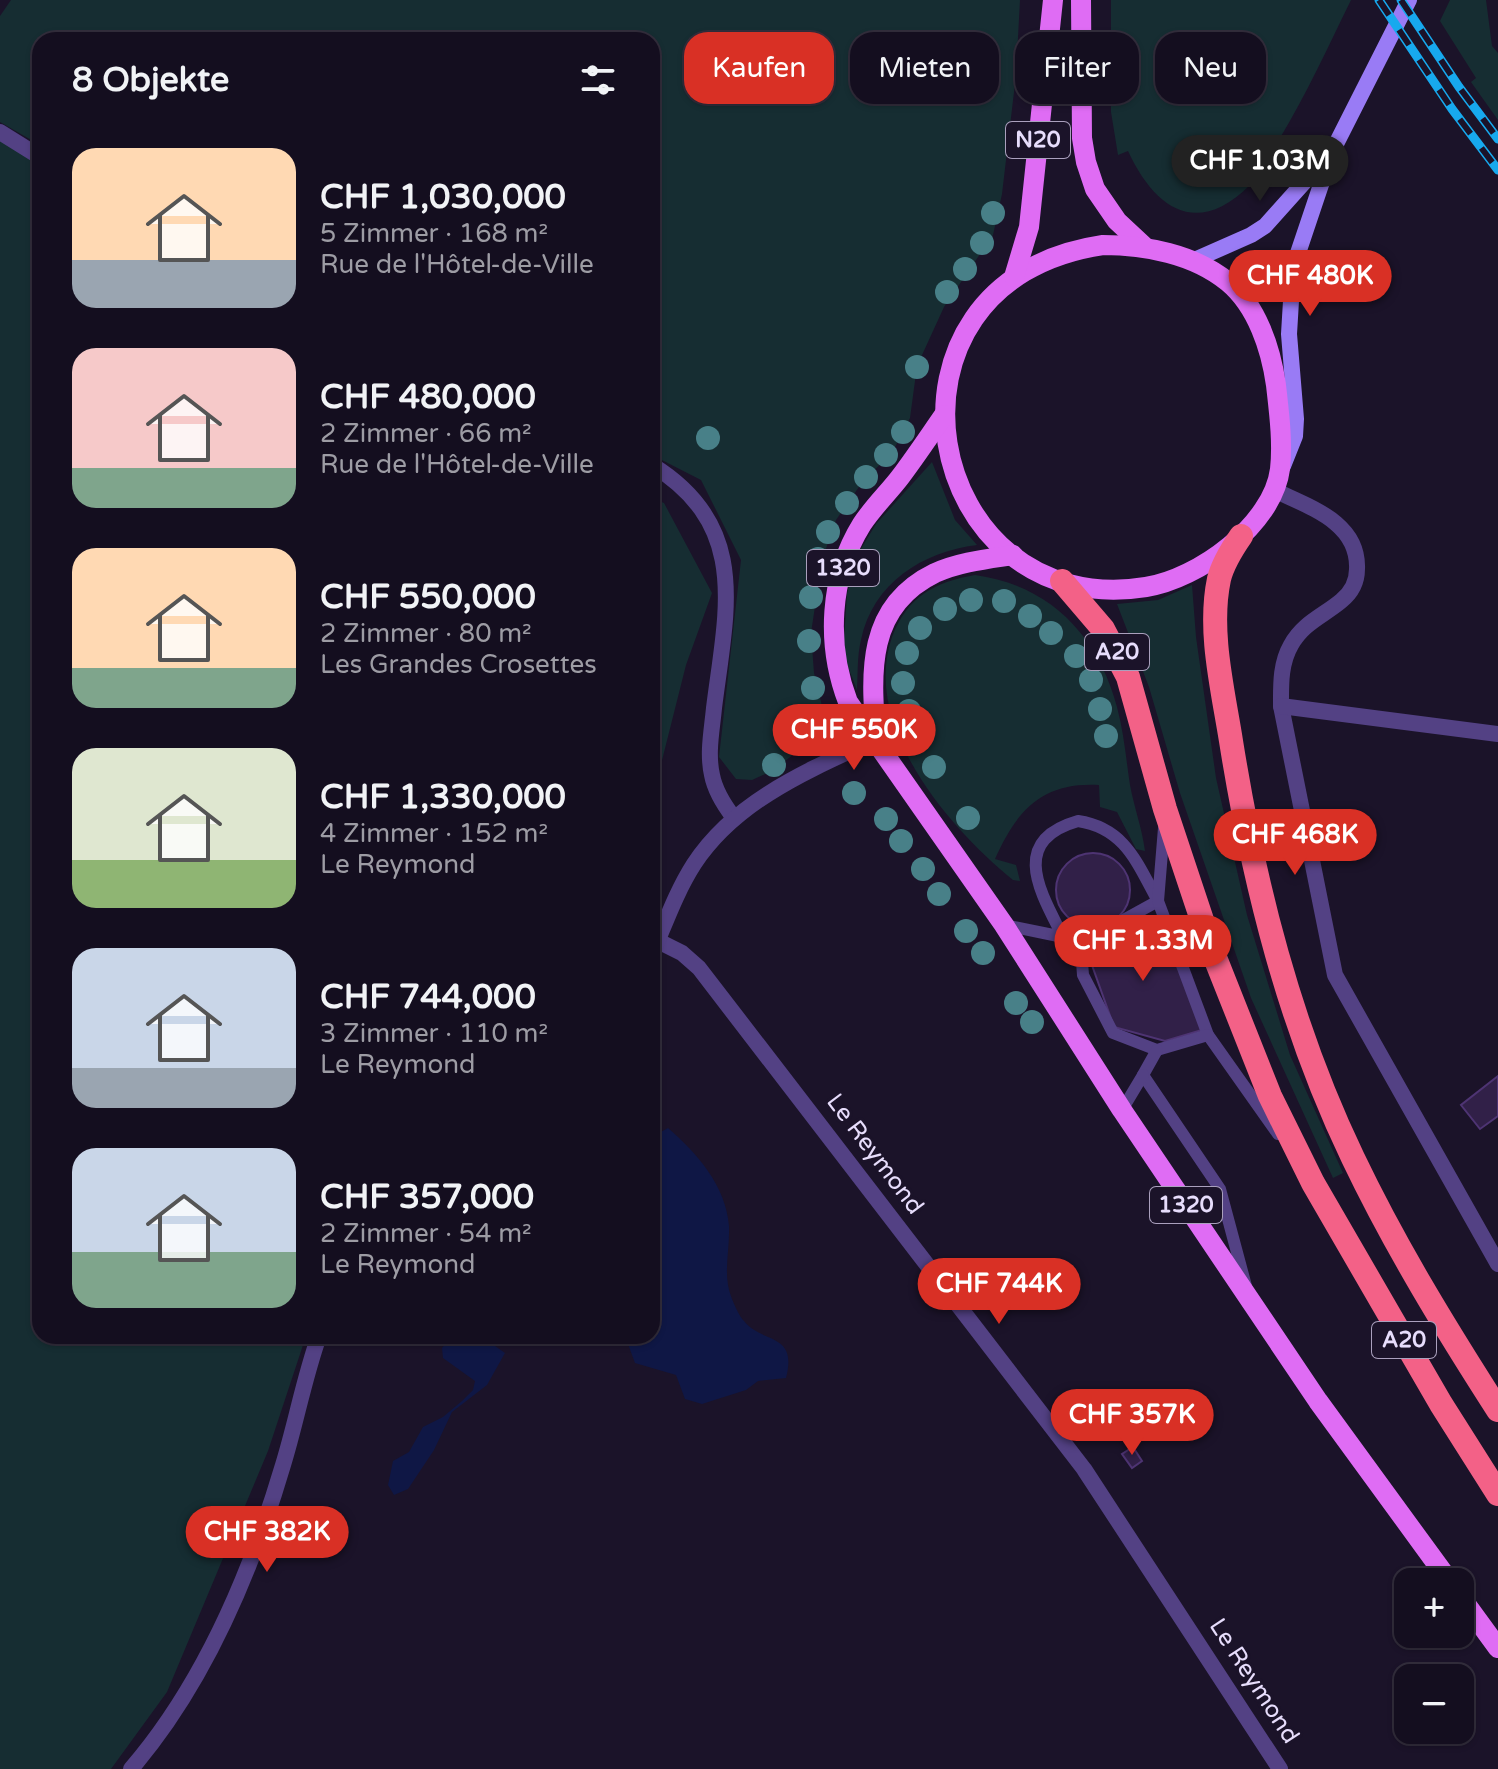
<!DOCTYPE html>
<html lang="de">
<meta charset="utf-8">
<style>
:root{--surface:#140e1f;--page:#211c2c;--text:#f1f3f6;--muted:#9d9ca4;--line:#332e3d;--accent:#d93025}
body{margin:0;font-family:"Varela Round",sans-serif;background:var(--page);color:var(--text);height:100vh;display:flex;flex-direction:column;font-size:30px;white-space:nowrap}
*{box-sizing:border-box;margin:0}
p{font-size:26px;color:var(--muted)}
.icon{flex:none;width:44px;height:44px;fill:none;stroke:currentColor;stroke-width:2;stroke-linecap:round;stroke-linejoin:round}
.map{position:relative;flex:1;overflow:hidden}
.drawer{position:absolute;left:32px;top:32px;width:628px;height:1312px;display:flex;flex-direction:column;background:var(--surface);border-radius:24px;box-shadow:0 2px 6px #0004,0 0 0 2px var(--line)}
.drawer>*{flex:none}
.hud{position:absolute;left:684px;top:32px;width:694px;height:72px;display:flex;gap:16px}
.buttons{position:absolute;left:1394px;top:1568px;display:grid;gap:16px}
.buttons a{display:grid;place-items:center;width:80px;height:80px;border-radius:16px;background:var(--surface);box-shadow:0 2px 6px #0004,0 0 0 2px var(--line);font-size:40px}
.price{position:absolute;translate:-50% -68px;padding:0 18px;border-radius:28px;background:var(--accent);color:#fff;font-size:26px;line-height:52px;filter:drop-shadow(0 2px 4px #0008)}
.price::after{content:'';position:absolute;left:50%;top:48px;width:24px;height:18px;margin-left:-12px;background:inherit;clip-path:polygon(0 0,100% 0,50% 100%)}
.price.active{background:#222;color:#fff}
ul{padding:0;list-style:none}
li{display:flex;align-items:center;gap:24px;height:200px;padding:0 40px}
li span{display:grid;place-items:center;flex:none;width:224px;height:160px;border-radius:24px;color:#555}
li>.icon{margin-inline-start:auto}
span .icon{width:96px;height:96px;fill:#fffc;stroke-width:1}
li b{font-size:34px}
h2{display:flex;justify-content:space-between;align-items:center;height:96px;padding:0 40px;font-size:34px}
.pill{padding:0 28px;border-radius:24px;background:var(--surface);box-shadow:0 2px 6px #0004,0 0 0 2px var(--line);font-size:28px;line-height:72px}
.pill.active{background:var(--accent);color:#fff}
.map>svg:first-child{display:block}
</style>
<div class="map">
<svg width="1498" height="1769" viewBox="0 0 1498 1769">
<rect width="100%" height="100%" fill="#1b1329"/>
<g fill="#162d32">
<polygon points="11,0 1020,0 1016,75 1002,194 993,235 944,307 917,366 910,418 893,451 861,484 836,520 822,560 811,633 814,673 822,706 815,738 772,771 752,780 736,779 719,757 741,560 701,480 652,455 652,40 40,40 40,145 0,122 0,16"/>
<path d="M1111,0H1351C1328,47 1307,93 1280,138C1271,154 1263,172 1250,185C1197,238 1155,209 1128,151L1118,155L1111,112Z"/>
<polygon points="1450,0 1486,0 1492,46 1498,53 1498,120 1471,82 1476,78 1440,21"/>
<polygon points="0,128 40,157 40,1336 306,1336 268,1451 167,1692 111,1769 0,1769"/>
<path d="M932,462L955,520L977,545C922,552 873,583 861,640C857,656 858,674 857,690L843,654L847,594L856,557L876,524Z"/>
<polygon points="652,498 664,503 712,593 686,665 652,800"/>
<path d="M975,575C1049,585 1098,635 1117,707C1124,733 1126,759 1130,785C1134,807 1142,828 1145,851L1136,849L1117,812L1100,807L1099,785C1042,782 1017,810 995,859L1016,865L1020,881L1013,880C949,828 861,726 892,637C907,597 934,582 975,575Z"/>
<polygon points="1192,585 1196,637 1216,778 1247,915 1290,1055 1343,1173 1333,1178 1251,998 1180,793 1149,687 1117,604 1158,600"/>
</g>
<g fill="#0f1745">
<path d="M668,1128C697,1153 726,1186 729,1226C730,1252 722,1275 732,1299C735,1306 739,1316 744,1321C762,1344 798,1332 786,1378L758,1381L746,1390L702,1404L685,1399L676,1375L635,1363L625,1336H652V1137Z"/>
<polygon points="452,1336 485,1336 488,1341 505,1353 487,1385 452,1412 434,1450 408,1489 394,1495 388,1485 393,1461 409,1452 423,1427 443,1417 462,1401 473,1390 475,1381 443,1358 442,1348"/>
</g>
<g fill="#312048" stroke="#4e3473" stroke-width="2">
<circle cx="1093" cy="890" r="37"/>
<polygon points="1134,924 1168,933 1202,1030 1165,1041 1114,1027 1083,940"/>
<polygon points="1498,1076 1498,1116 1480,1129 1461,1105"/>
<polygon points="1133,1447 1142,1461 1132,1468 1122,1454"/>
</g>
<g fill="none" stroke-linecap="round" stroke-linejoin="round">
<g stroke="#534184" stroke-width="12">
<path d="M1078,821C1125,828 1137,863 1158,901L1109,928L1063,937C1041,893 1008,841 1078,821Z"/>
<polyline points="1164,828 1158,901 1208,1035 1278,1134"/>
<polyline points="1004,925 1063,937"/>
<polyline points="1080,935 1083,975 1113,1033 1157,1050 1208,1035"/>
<polyline points="1157,1050 1143,1075 1220,1189 1246,1286"/>
<polyline points="1122,1110 1143,1075"/>
</g>
<g stroke="#534184" stroke-width="16">
<polyline points="0,132 40,157"/>
<path d="M652,465C751,526 726,611 714,708C712,730 707,753 712,775C715,791 724,805 734,818"/>
<path d="M1274,490C1309,507 1359,522 1357,569C1357,582 1351,593 1341,601C1323,616 1303,623 1291,645C1280,664 1281,686 1281,706L1335,975L1498,1264"/>
<polyline points="1281,706 1498,734"/>
<polyline points="658,941 682,953 699,968 1084,1469 1280,1769"/>
<path d="M652,954C665,924 676,892 694,864C736,800 809,770 876,739"/>
<path d="M131,1769C205,1683 251,1573 283,1465C296,1423 304,1378 319,1336"/>
</g>
<g stroke="#997bf5" stroke-width="16">
<polyline points="1192,261 1251,235 1265,226 1325,159"/>
<polyline points="1283,466 1295,436 1296,419 1289,334 1293,268 1332,152 1409,0"/>
</g>
<g stroke="#df6cf4" stroke-width="20">
<polyline points="1081,0 1082,138 1086,162 1095,189 1117,221 1146,248"/>
<path d="M1103,245C1145,245 1194,254 1228,282C1257,306 1271,349 1276,385C1279,412 1283,442 1280,469C1273,525 1198,579 1146,587C921,623 856,281 1103,245Z"/>
<polyline points="1014,277 1029,227 1053,0"/>
<path d="M944,415C930,435 916,456 901,476C889,492 874,506 862,524C829,577 826,645 848,702L1004,925L1122,1110L1318,1401L1450,1582"/>
<path d="M876,739C871,674 865,607 935,573C959,562 987,559 1013,555"/>
<polyline points="1460,1596 1498,1648"/>
</g>
<g stroke="#f36187" stroke-width="24">
<path d="M1241,536C1232,549 1223,563 1219,579C1208,631 1223,690 1231,741C1254,885 1290,1027 1353,1158C1395,1246 1446,1329 1498,1410"/>
<polyline points="1062,581 1103,629 1128,677 1165,809 1212,950 1270,1096 1313,1183 1441,1404 1498,1494"/>
</g>
<defs>
<g id="rail">
<polyline points="1379,0 1452,109 1498,170"/>
<polyline points="1401,0 1459,87 1498,139"/>
</g>
</defs>
<use href="#rail" stroke="#17a9ee" stroke-width="9"/>
<use href="#rail" stroke="#1b1329" stroke-width="6" stroke-dasharray="18" stroke-linecap="butt"/>
</g>
<g fill="#488088">
<circle cx="955" cy="66" r="12"/>
<circle cx="993" cy="213" r="12"/>
<circle cx="982" cy="243" r="12"/>
<circle cx="965" cy="269" r="12"/>
<circle cx="947" cy="292" r="12"/>
<circle cx="917" cy="367" r="12"/>
<circle cx="903" cy="432" r="12"/>
<circle cx="708" cy="438" r="12"/>
<circle cx="886" cy="455" r="12"/>
<circle cx="866" cy="477" r="12"/>
<circle cx="847" cy="503" r="12"/>
<circle cx="828" cy="532" r="12"/>
<circle cx="818" cy="559" r="12"/>
<circle cx="811" cy="597" r="12"/>
<circle cx="971" cy="600" r="12"/>
<circle cx="1004" cy="601" r="12"/>
<circle cx="945" cy="609" r="12"/>
<circle cx="1030" cy="616" r="12"/>
<circle cx="920" cy="628" r="12"/>
<circle cx="1051" cy="633" r="12"/>
<circle cx="809" cy="641" r="12"/>
<circle cx="907" cy="653" r="12"/>
<circle cx="1076" cy="656" r="12"/>
<circle cx="1091" cy="680" r="12"/>
<circle cx="903" cy="683" r="12"/>
<circle cx="813" cy="688" r="12"/>
<circle cx="1100" cy="709" r="12"/>
<circle cx="909" cy="711" r="12"/>
<circle cx="827" cy="718" r="12"/>
<circle cx="1106" cy="736" r="12"/>
<circle cx="918" cy="738" r="12"/>
<circle cx="804" cy="744" r="12"/>
<circle cx="774" cy="765" r="12"/>
<circle cx="934" cy="767" r="12"/>
<circle cx="854" cy="793" r="12"/>
<circle cx="968" cy="818" r="12"/>
<circle cx="886" cy="819" r="12"/>
<circle cx="901" cy="841" r="12"/>
<circle cx="923" cy="869" r="12"/>
<circle cx="939" cy="894" r="12"/>
<circle cx="966" cy="931" r="12"/>
<circle cx="983" cy="953" r="12"/>
<circle cx="1016" cy="1003" r="12"/>
<circle cx="1032" cy="1022" r="12"/>
</g>
<g text-anchor="middle" dominant-baseline="central" stroke-width="6" stroke-linejoin="round" paint-order="stroke">
<g fill="#1b1329" stroke="#aaa0bd" stroke-width="2">
<rect x="1006" y="122" width="64" height="36" rx="6"/>
<rect x="807" y="550" width="72" height="36" rx="6"/>
<rect x="1085" y="634" width="64" height="36" rx="6"/>
<rect x="1150" y="1187" width="72" height="36" rx="6"/>
<rect x="1372" y="1322" width="64" height="36" rx="6"/>
</g>
<g font-size="22" font-weight="bold" fill="#e7ddfc">
<text x="1038" y="140">N20</text>
<text x="843" y="568">1320</text>
<text x="1117" y="652">A20</text>
<text x="1186" y="1205">1320</text>
<text x="1404" y="1340">A20</text>
</g>
<g font-size="24" fill="#e7ddfc" stroke="#1b1329">
<text transform="translate(875 1154) rotate(53)">Le Reymond</text>
<text transform="translate(1254 1681) rotate(57)">Le Reymond</text>
</g>
</g>
</svg>
<div class="buttons">
<a>+</a>
<a>−</a>
</div>
<b class="price active" style="left:1260px;top:203px">CHF 1.03M</b>
<b class="price" style="left:1310px;top:318px">CHF 480K</b>
<b class="price" style="left:854px;top:772px">CHF 550K</b>
<b class="price" style="left:1295px;top:877px">CHF 468K</b>
<b class="price" style="left:1143px;top:983px">CHF 1.33M</b>
<b class="price" style="left:999px;top:1326px">CHF 744K</b>
<b class="price" style="left:1132px;top:1457px">CHF 357K</b>
<b class="price" style="left:267px;top:1574px">CHF 382K</b>
<div class="hud">
<a class="pill active">Kaufen</a>
<a class="pill">Mieten</a>
<a class="pill">Filter</a>
<a class="pill">Neu</a>
</div>
<section class="drawer">
<h2>8 Objekte<svg class="icon" aria-label="filters" viewBox="0 0 24 24"><path d="M4 7h16M4 17h16"/><circle cx="9" cy="7" r="2"/><circle cx="15" cy="17" r="2"/></svg></h2>
<ul>
<li><span style="background:linear-gradient(#ffd9b3 70%,#9aa5b1 0)"><svg class="icon" aria-label="home" viewBox="0 0 24 24"><path d="M3 11l9-7 9 7M6 9v11h12V9"/></svg></span><div><b>CHF 1,030,000</b><p>5 Zimmer · 168 m²</p><p>Rue de l'Hôtel-de-Ville</p></div></li>
<li><span style="background:linear-gradient(#f6c9c9 75%,#7fa58c 0)"><svg class="icon" aria-label="home" viewBox="0 0 24 24"><path d="M3 11l9-7 9 7M6 9v11h12V9"/></svg></span><div><b>CHF 480,000</b><p>2 Zimmer · 66 m²</p><p>Rue de l'Hôtel-de-Ville</p></div></li>
<li><span style="background:linear-gradient(#ffd9b3 75%,#7fa58c 0)"><svg class="icon" aria-label="home" viewBox="0 0 24 24"><path d="M3 11l9-7 9 7M6 9v11h12V9"/></svg></span><div><b>CHF 550,000</b><p>2 Zimmer · 80 m²</p><p>Les Grandes Crosettes</p></div></li>
<li><span style="background:linear-gradient(#dfe7d0 70%,#8fb573 0)"><svg class="icon" aria-label="home" viewBox="0 0 24 24"><path d="M3 11l9-7 9 7M6 9v11h12V9"/></svg></span><div><b>CHF 1,330,000</b><p>4 Zimmer · 152 m²</p><p>Le Reymond</p></div></li>
<li><span style="background:linear-gradient(#c9d6e8 75%,#9aa5b1 0)"><svg class="icon" aria-label="home" viewBox="0 0 24 24"><path d="M3 11l9-7 9 7M6 9v11h12V9"/></svg></span><div><b>CHF 744,000</b><p>3 Zimmer · 110 m²</p><p>Le Reymond</p></div></li>
<li><span style="background:linear-gradient(#c9d6e8 65%,#7fa58c 0)"><svg class="icon" aria-label="home" viewBox="0 0 24 24"><path d="M3 11l9-7 9 7M6 9v11h12V9"/></svg></span><div><b>CHF 357,000</b><p>2 Zimmer · 54 m²</p><p>Le Reymond</p></div></li>
</ul>
</section>
</div>
